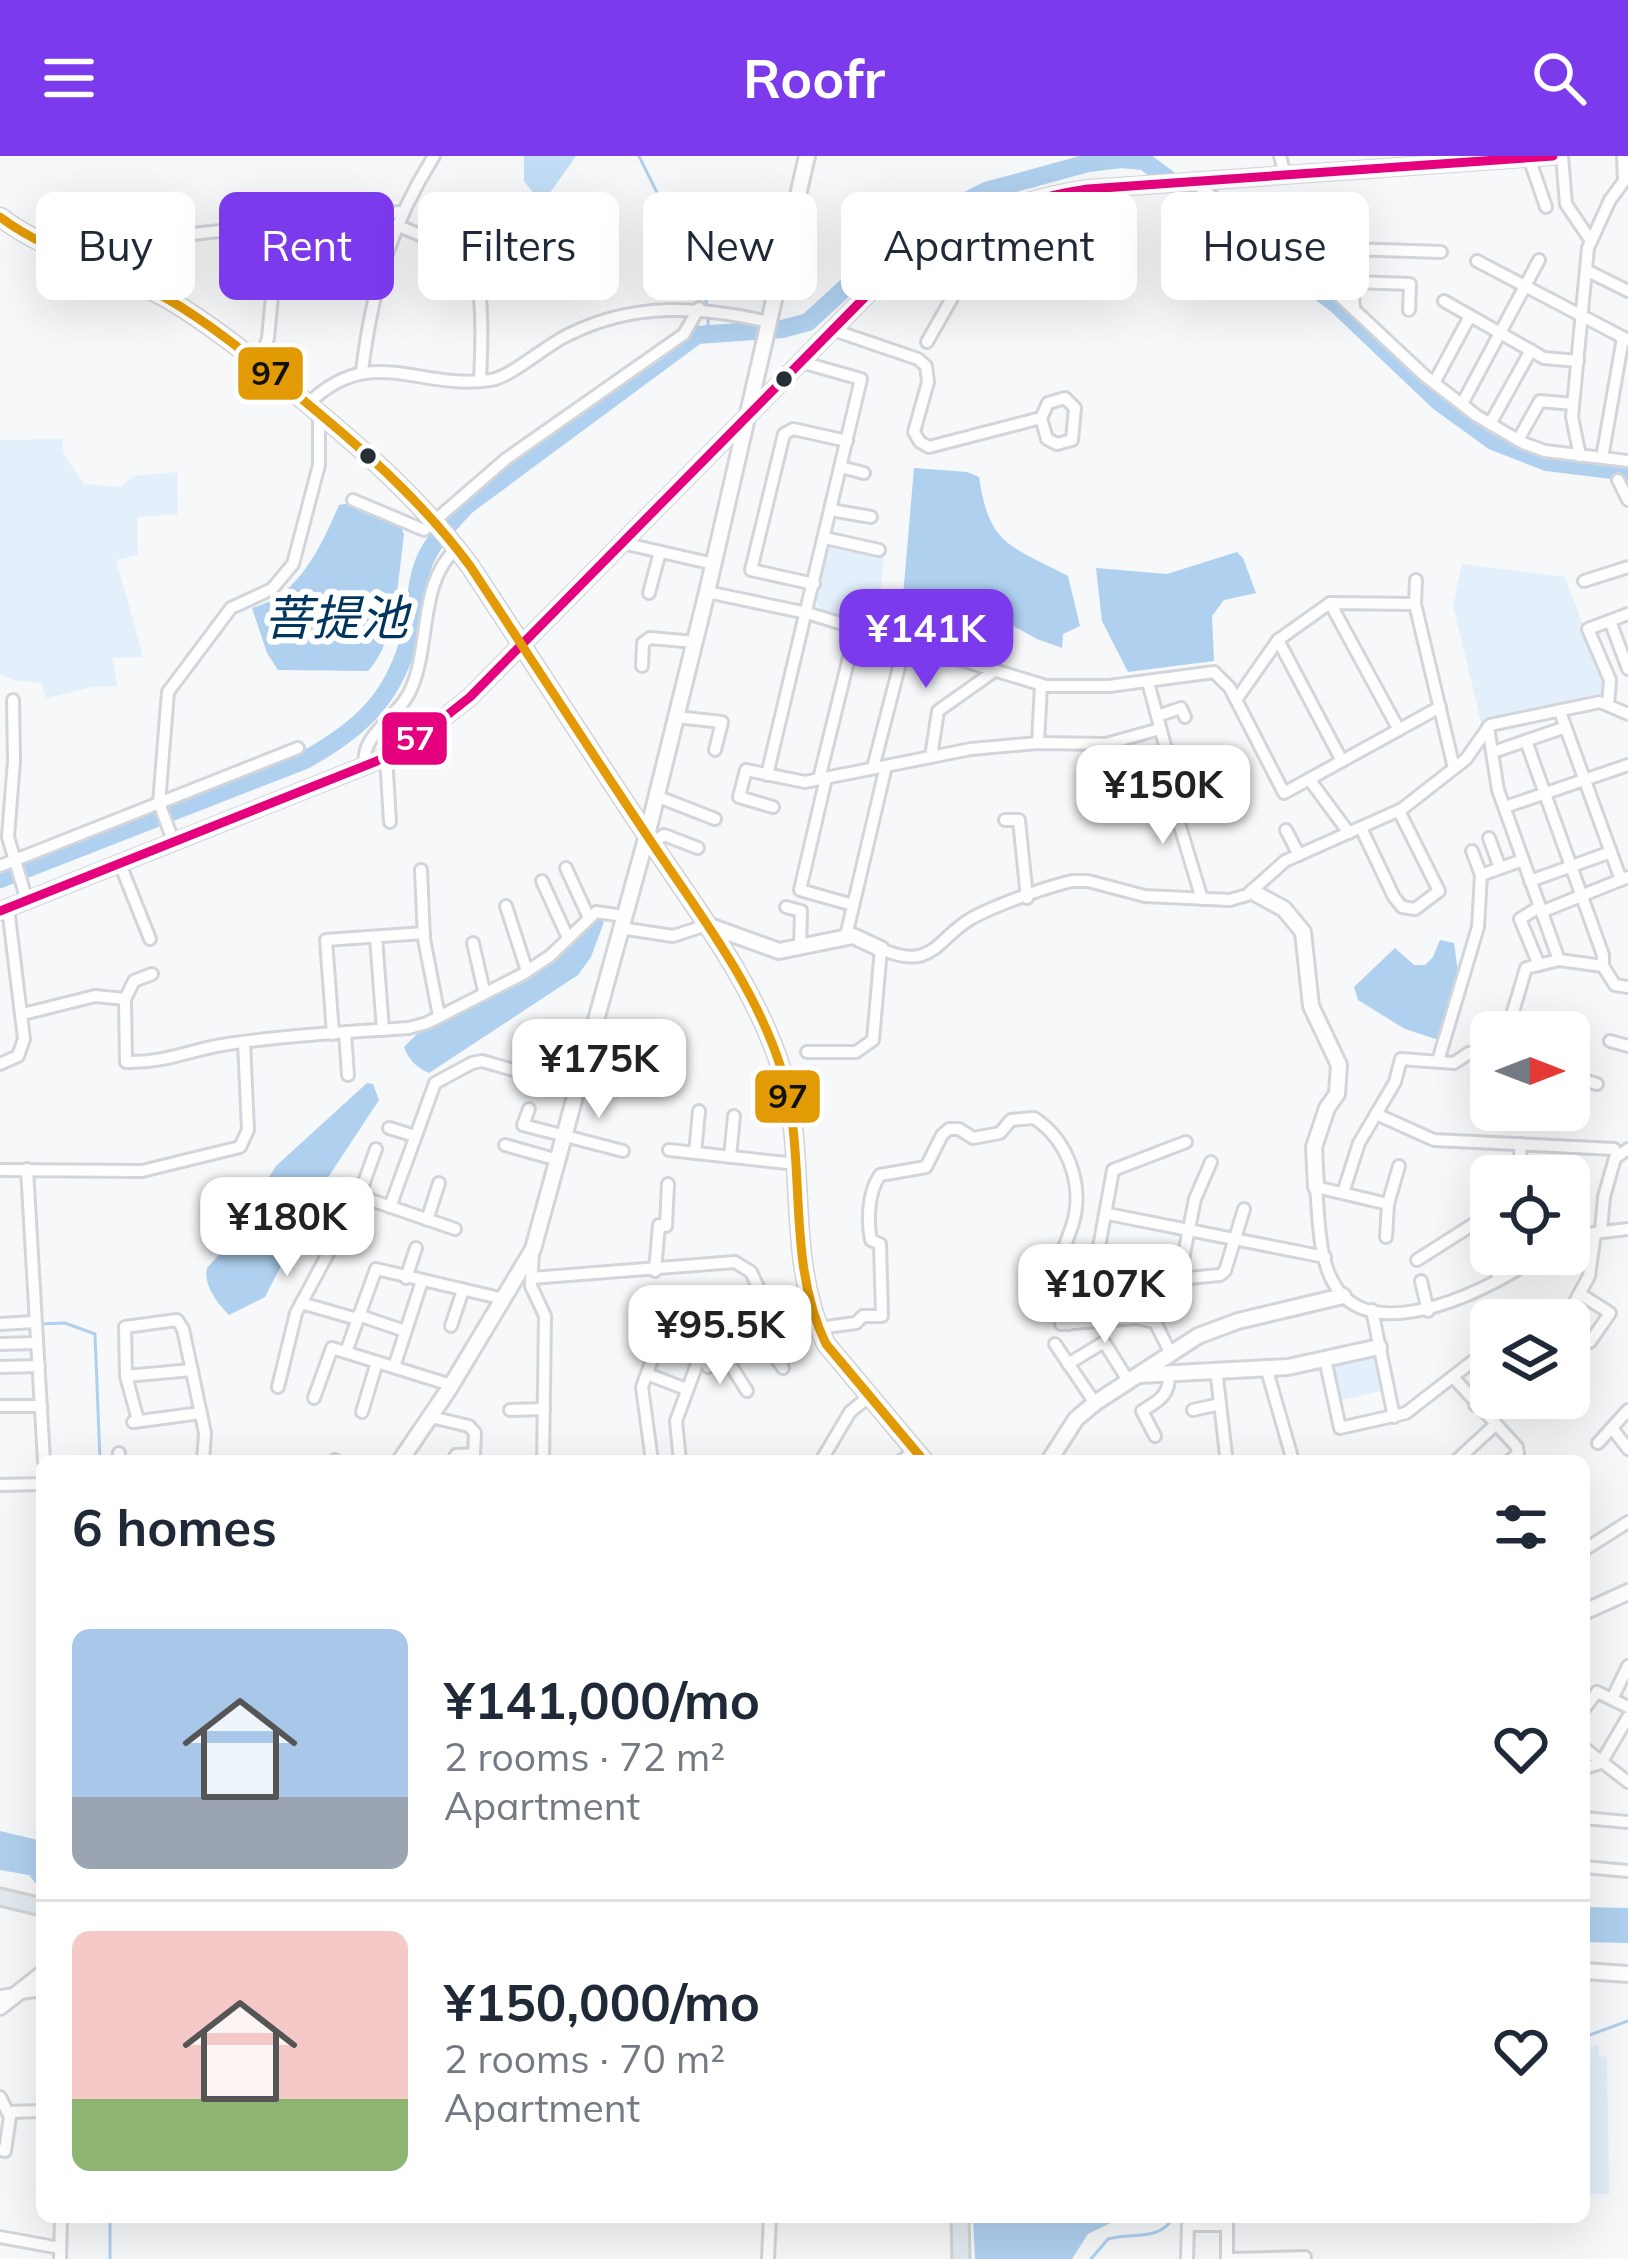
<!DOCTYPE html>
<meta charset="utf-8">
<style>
:root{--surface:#fff;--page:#f6f6f7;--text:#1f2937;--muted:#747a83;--line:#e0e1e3;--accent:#7c3aed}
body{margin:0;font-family:Mulish,"Noto Sans JP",sans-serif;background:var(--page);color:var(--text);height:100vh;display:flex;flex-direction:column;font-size:45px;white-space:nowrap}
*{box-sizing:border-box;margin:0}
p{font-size:39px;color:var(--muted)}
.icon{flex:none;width:66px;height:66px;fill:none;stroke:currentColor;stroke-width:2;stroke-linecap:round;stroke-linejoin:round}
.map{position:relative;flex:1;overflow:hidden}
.side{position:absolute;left:36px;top:1299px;width:1554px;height:768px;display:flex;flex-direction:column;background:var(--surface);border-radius:18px;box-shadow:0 12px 48px #0002}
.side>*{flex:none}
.guide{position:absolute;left:36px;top:36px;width:1557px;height:108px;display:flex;gap:24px}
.needle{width:78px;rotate:90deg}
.tools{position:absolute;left:1470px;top:855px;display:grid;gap:24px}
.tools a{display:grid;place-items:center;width:120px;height:120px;border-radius:18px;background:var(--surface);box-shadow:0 12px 48px #0002;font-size:60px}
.price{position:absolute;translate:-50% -102px;padding:0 27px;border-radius:24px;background:#fff;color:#222;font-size:39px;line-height:78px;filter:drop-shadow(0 3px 6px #0008)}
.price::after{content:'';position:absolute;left:50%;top:72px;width:36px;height:27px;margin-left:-18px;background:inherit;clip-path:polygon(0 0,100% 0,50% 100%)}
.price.on{background:var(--accent);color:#fff}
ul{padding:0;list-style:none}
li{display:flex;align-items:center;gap:36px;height:300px;padding:0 36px}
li+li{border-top:3px solid var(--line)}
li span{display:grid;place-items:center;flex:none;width:336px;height:240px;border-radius:18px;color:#555}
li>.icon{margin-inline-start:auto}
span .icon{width:144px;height:144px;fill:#fffc;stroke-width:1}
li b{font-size:51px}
h2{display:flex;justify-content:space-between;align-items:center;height:144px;padding:0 36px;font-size:51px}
.chip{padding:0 42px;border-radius:18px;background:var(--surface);box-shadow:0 12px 48px #0002;font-size:42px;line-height:108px}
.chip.on{background:var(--accent);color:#fff}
header{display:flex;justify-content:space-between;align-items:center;height:156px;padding:0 36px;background:var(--accent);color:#fff;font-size:54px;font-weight:700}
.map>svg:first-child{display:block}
</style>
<header><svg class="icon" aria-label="menu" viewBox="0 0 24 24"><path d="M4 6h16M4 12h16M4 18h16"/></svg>Roofr<svg class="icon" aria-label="search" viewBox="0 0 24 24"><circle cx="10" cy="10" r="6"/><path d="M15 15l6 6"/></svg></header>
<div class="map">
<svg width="1628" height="2103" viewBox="0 0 1628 2103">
<rect width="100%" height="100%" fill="#f6f8fa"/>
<g fill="#e3effb">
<polygon points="62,283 63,297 84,328 120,331 134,320 177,316 178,358 137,361 138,399 116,404 143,501 113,502 117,530 93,531 46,542 42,527 14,524 0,518 0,284"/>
<polygon points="833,388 884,400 880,436 868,472 821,454 815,445 828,391"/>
<polygon points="1462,408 1565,421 1603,523 1605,537 1481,566 1453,449"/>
<polygon points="1372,1197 1378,1201 1385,1234 1338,1245 1330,1212 1333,1205"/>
<polygon points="1599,1888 1599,1900 1607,1901 1609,2038 1584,2038 1584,1893"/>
</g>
<polygon fill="#c2def6" points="524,0 576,0 542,48 524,25"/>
<g fill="#afd0ef">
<path d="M914,312L967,316L979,321C989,390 1011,390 1068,420L1080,470L1063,478L1062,492L1037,483L994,459L949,458L918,449L903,440Z"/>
<path d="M350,347L401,369L404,379C398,419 397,485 368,515L278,514L267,497L252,452C300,439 321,390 339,349Z"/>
<polygon points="1237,396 1243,402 1256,437 1224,444 1212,460 1214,505 1128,516 1102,465 1096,412 1167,418"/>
<path d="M599,763L604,766L591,801L578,819L429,917C417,912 408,903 404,891L419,876L550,806Z"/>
<polygon points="1440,784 1454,787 1458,816 1439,884 1405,873 1358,844 1354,831 1395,792 1414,809 1425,809 1433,801"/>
<path d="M367,927L373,928L379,944L321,1032L265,1141L229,1159C218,1148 203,1129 207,1112L241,1074V1065L276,1010Z"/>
<polygon points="0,1675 42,1685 42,1735 29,1719 0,1714"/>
<polygon points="1584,1751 1628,1752 1628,1787 1584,1786"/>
<polygon points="973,2061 1123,2061 1088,2078 1072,2103 975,2103"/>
</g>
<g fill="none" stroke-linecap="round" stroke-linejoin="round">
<g stroke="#afd0ef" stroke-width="3">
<polyline points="639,0 703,130 707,150"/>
<polyline points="1121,3 1127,0"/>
<polyline points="708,176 708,160"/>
<polyline points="40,1168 65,1167 95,1178 100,1305"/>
<polyline points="1584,1881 1628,1865"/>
<polyline points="110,2103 110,2061"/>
<path d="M1091,2103L1108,2083C1132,2076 1159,2086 1174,2061"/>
</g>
<path stroke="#afd0ef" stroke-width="18" d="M0,723L305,604C363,572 396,540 412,473C416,452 415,430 423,409C431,386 450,368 466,350L697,179L782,173L808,166L880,100L947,55L986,35L1088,7L1121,3L1144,5L1336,148L1439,246L1493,285L1547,306L1628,316"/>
<defs>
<g id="street">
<polyline points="1280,0 1285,19"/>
<polyline points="1562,0 1566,48 1591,85"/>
<polyline points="1529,2 1546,51"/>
<polyline points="1192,25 1330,131 1425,220 1477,260 1523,287 1545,295 1628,305"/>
<path d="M396,69L464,97C487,117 481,194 480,225"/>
<polyline points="1477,105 1628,184"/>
<polyline points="1586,114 1628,135"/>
<polyline points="1354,126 1410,128 1409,154"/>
<path d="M166,130C168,114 160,101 163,87L173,80L400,56"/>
<polyline points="1444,145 1544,202 1578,205"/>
<polyline points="1354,152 1349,93 1441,96"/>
<polyline points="833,174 918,203 926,210 928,226 914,276 920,286 929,291 1041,262 1048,247 1065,242 1075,252 1072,284 1057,288 1047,283 1041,262"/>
<polyline points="927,186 952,142 964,107 946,79"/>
<polyline points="259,208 268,182 274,119"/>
<path d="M362,215C372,134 390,70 434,0"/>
<polyline points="1434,227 1470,160"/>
<path d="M308,248C371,186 418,235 491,224C513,220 547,188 570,178C635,146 700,150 769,166"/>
<polyline points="1462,248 1539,104"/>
<polyline points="1490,268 1531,194"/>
<polyline points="1518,284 1540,245 1573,248"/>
<polyline points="1580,300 1572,261 1588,92 1610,44 1624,25 1623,0"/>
<polyline points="1602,302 1623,182"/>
<polyline points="841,311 864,317"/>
<polyline points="1618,324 1628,344"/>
<polyline points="353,344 424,374 506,303 684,178 699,152"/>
<polyline points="831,354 871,361"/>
<polyline points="825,382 879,394"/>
<polyline points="622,387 714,408"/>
<polyline points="1584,425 1628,411"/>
<polyline points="814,428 751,414 784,278 793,273 847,285"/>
<polyline points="707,436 807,457 1046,530 1109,530 1214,516 1230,532 1284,637 1440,551"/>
<polyline points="649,437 660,396"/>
<polyline points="1330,447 1399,574"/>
<polyline points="1415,448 1416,424"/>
<polyline points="1610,465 1628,513"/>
<polyline points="1278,484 1342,605"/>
<polyline points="642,510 643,487 650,482 695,486"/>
<polyline points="13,544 14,605 8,681 27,745"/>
<polyline points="1236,544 1278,484 1330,447 1415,448 1454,612"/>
<polyline points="1608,549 1610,524 1588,473 1628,458"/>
<polyline points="1560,556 1621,724"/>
<polyline points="1157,560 1181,552 1185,561"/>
<polyline points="676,561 722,566 715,594"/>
<polyline points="1488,571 1498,634 1559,804"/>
<polyline points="1526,585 1603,799 1603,810 1615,829 1628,831"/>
<polyline points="1038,587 1041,529"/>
<polyline points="1499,594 1560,573"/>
<polyline points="386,600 390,666"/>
<polyline points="931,601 938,555 993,516"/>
<polyline points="1174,610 1207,598"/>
<path d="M365,611C359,578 399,562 411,533C431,488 418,426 457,392"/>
<polyline points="873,612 905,488"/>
<polyline points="767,619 861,223 801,206"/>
<polyline points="826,622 800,734 853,749"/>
<polyline points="819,623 856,473"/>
<polyline points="1309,623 1349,677"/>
<polyline points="1168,631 1202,743"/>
<polyline points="656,640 715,663"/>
<polyline points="1132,640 1181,627 1168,601 1148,526"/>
<polyline points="773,651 739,641 746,614 805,626 971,593 1038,587 1106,588 1160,573"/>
<polyline points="1505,651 1628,609"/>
<polyline points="1005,664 1019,664 1027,742"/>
<polyline points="1361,672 1394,741 1402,751 1415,753 1439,735 1399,655"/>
<polyline points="1286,674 1299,699"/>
<polyline points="1489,682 1500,712"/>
<polyline points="174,687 159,647 168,536 231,452 272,433 293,408 319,309 319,257"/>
<polyline points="652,687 664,679 698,692"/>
<polyline points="1472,695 1481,719"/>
<polyline points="120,708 150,783"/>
<polyline points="0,710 298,592"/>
<polyline points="566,712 589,762"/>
<polyline points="421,714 424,783 439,860"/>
<polyline points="542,725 568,782"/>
<polyline points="1530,725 1611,696"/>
<polyline points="506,750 527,815"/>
<polyline points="786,751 801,755 800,791"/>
<polyline points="1541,756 1628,721"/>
<polyline points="620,772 673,780 707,769"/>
<polyline points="846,780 886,610"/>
<polyline points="376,781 383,874"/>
<polyline points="473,787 484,835"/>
<polyline points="1539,809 1520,763 1539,751"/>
<polyline points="125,843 134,825 152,818"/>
<path d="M23,858L95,840L125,843L126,906C167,907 192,893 228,888C288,879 349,876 409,872L427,867L523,818L550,800L596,756L624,760"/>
<polyline points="1507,876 1526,812 1559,804 1603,810"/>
<polyline points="345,877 348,919"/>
<polyline points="333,878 326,784 424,777"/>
<polyline points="1610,885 1628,890"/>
<path d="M807,896H856L873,884L881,793C933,816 937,782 972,762C996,749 1046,731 1072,725H1088L1145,740L1230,744L1247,739L1285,705L1402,653L1466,603L1490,569L1600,546L1628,558"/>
<polyline points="1438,905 1478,771 1481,719 1523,704"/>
<polyline points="0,908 18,900 24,883 8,752"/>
<polyline points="1569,920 1597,928"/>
<polyline points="529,953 523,969 623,995"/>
<polyline points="1376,958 1434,984 1614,993 1618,1000"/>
<polyline points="389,972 415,980"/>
<polyline points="1186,986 1113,1014 1094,1119 1103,1130 1220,1119 1225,1115 1244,1053"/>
<polyline points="1520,988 1521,1020"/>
<polyline points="505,989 558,1004"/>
<polyline points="669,994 796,1008"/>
<polyline points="695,997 699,955"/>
<polyline points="730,1001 734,960"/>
<polyline points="27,1013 44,1305"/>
<polyline points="0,1014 142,1015 240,991 248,974 244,886"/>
<polyline points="1343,1037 1359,987 1395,926 1401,903 1454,907 1469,897 1491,902"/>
<polyline points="359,1040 455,1073"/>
<path d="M1388,1048L1316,1031C1319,1062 1318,1104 1336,1131C1376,1193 1498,1130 1540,1098"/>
<polyline points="390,1051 435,927 472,907 482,905 577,932"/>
<polyline points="1108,1058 1325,1101"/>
<polyline points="1488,1059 1491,1078"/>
<polyline points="427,1064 439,1027"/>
<polyline points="1601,1074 1604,1041 1615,1002 1628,993"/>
<polyline points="1569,1080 1628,1073"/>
<polyline points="1386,1081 1388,1048 1399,1010"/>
<polyline points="533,1096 531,1130 545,1160 543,1305"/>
<polyline points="1494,1098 1498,1122"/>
<polyline points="1417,1104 1491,1057"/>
<polyline points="655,1115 659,1069 666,1070 668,1028"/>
<polyline points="406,1122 416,1092"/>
<polyline points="531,1122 735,1106 751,1116 772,1161 800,1166 816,1164"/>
<polyline points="1179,1123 1195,1043 1211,1006"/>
<polyline points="1163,1125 1155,1166 1171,1198"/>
<polyline points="1421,1125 1428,1155"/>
<polyline points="301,1147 357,1163"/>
<polyline points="1372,1154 1394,1261"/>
<polyline points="358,1159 405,1175"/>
<polyline points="1565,1164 1589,1120 1595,1077"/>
<polyline points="0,1168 35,1166"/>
<polyline points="1061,1168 1137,1162 1155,1166"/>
<polyline points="451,1170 463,1134"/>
<polyline points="756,1172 783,1212"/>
<path d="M818,1172L856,1167L863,1160H882L880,1088L871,1084C867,1065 868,1036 880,1019L926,1011L942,979L949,973H959L973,982L1000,977L1011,964L1034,962C1068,984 1085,1030 1072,1070C1066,1088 1054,1113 1056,1133C1057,1145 1067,1155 1069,1168"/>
<polyline points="1569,1172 1590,1186 1610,1157 1580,1138"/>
<polyline points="0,1188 37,1187"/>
<polyline points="1055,1188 1095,1247"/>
<polyline points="346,1196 376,1113 504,1143"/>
<polyline points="723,1197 747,1235"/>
<polyline points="1325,1203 1340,1272 1406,1257 1473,1205"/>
<polyline points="1068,1208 1104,1186 1129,1226"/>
<polyline points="0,1211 39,1210"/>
<polyline points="394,1211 422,1125"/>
<polyline points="1266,1211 1293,1305"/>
<polyline points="1216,1213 1226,1299"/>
<polyline points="647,1218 686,1233"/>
<polyline points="126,1220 192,1214"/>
<polyline points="1453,1221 1517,1291 1518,1298 1509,1305"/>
<polyline points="278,1231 296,1157 359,1040 376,993"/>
<polyline points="314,1242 332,1192 451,1229"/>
<polyline points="1539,1242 1547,1248"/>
<polyline points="1475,1249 1491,1235"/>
<polyline points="0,1250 41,1250"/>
<polyline points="510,1254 544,1253"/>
<polyline points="1193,1254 1220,1248"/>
<polyline points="362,1256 377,1206"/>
<polyline points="431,1261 469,1270 475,1277 474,1298 456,1299 453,1305"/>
<polyline points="138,1264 126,1220 125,1171 177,1164 183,1173 205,1277 203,1305"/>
<polyline points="133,1266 201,1257"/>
<polyline points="1612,1272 1628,1293"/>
<path d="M1155,1280L1142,1255C1160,1244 1170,1239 1169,1217"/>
<polyline points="1598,1287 1628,1254"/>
<polyline points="335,1304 336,1305"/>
<polyline points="118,1305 119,1297"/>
<polyline points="652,1305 642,1231 654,1198"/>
<polyline points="680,1305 676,1265 701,1197 708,1211 772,1161"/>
<polyline points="821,1305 850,1256 871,1239"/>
<polyline points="901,1305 916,1294"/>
<polyline points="1456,1305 1495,1269"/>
<polyline points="0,1329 42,1328"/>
<polyline points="1584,1394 1628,1366"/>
<polyline points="1612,1543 1628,1510"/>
<polyline points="1584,1553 1597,1536 1628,1551"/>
<polyline points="1584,1592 1628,1626"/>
<polyline points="1584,1612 1601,1607 1628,1561"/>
<polyline points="1584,1662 1628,1666"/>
<polyline points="1584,1711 1628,1715"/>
<polyline points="0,1840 42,1834"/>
<polyline points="0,1941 10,1961 5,1995 0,1994"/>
<polyline points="9,1956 42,1955"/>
<polyline points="0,2081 60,2092"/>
<polyline points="60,2103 61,2061"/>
<polyline points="768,2103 770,2061"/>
<polyline points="1187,2103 1188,2069 1227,2069 1227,2103"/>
<polyline points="1231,2103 1305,2101"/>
</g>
<g id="secondary">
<polyline points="1253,736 1284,753 1303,776 1311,850 1339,909 1337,938 1327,952 1314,991 1316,1031"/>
<path d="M0,755L377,605L426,576L470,541L867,139C933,80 1000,46 1088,33L1553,0"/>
<polyline points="707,769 779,795 853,780 881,793"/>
<polyline points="1140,1219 1288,1211 1379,1191"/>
<polyline points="400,1305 449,1233 533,1093 647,679 707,436 807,0"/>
<polyline points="1049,1305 1076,1263 1095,1247 1198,1180 1238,1165 1343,1140"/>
<polyline points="1584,1456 1628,1436"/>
<polyline points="1584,1815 1628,1818"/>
<polyline points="0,1851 42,1818"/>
</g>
<g id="primary">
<path d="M0,61C49,98 112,112 166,142C211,168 252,202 292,235C357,288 420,342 470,410C530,501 589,593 650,684C698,756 754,828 781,912C809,1002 784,1102 826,1188L924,1305"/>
<polyline points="0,1741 42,1751"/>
<polyline points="960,2061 961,2103"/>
</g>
</defs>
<use href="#street" stroke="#d2d6db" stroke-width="16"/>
<use href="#secondary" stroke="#d2d6db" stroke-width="20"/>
<use href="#primary" stroke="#d1d3d5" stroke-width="21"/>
<use href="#street" stroke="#fefefe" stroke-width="10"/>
<use href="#secondary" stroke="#fefefe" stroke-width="14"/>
<use href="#primary" stroke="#e2eaf0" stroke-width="15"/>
<defs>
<path id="bus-1" d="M0,755L377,605L426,576L470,541L867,139C933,80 1000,46 1088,33L1553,0"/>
<path id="bus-2" d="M0,61C49,98 112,112 166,142C211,168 252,202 292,235C357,288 420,342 470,410C530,501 589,593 650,684C698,756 754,828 781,912C809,1002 784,1102 826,1188L924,1305"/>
</defs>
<use href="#bus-1" stroke="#fff" stroke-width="18"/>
<use href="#bus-2" stroke="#fff" stroke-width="18"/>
<use href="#bus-1" stroke="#e5007d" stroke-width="9"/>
<use href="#bus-2" stroke="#e29a05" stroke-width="9"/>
</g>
<g fill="#272e36" stroke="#fff" stroke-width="4.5">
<circle cx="784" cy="223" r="10"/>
<circle cx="368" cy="300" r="10"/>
</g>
<g text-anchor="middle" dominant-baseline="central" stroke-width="12" stroke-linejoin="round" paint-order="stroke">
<g font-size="48" font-style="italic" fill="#00365e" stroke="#fff">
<text x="336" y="461">菩提池</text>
</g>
</g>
<g stroke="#fff" stroke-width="4.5">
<rect x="236" y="189" width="69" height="57" rx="12" fill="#e29a05"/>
<rect x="380" y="554" width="69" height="57" rx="12" fill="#e5007d"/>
<rect x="753" y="912" width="69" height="57" rx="12" fill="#e29a05"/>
</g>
<g font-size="33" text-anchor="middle" font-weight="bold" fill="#fff">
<text x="415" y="594">57</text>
</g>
<g font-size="33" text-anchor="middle" font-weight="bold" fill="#111">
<text x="271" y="229">97</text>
<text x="788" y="952">97</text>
</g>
</svg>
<div class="tools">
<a><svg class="needle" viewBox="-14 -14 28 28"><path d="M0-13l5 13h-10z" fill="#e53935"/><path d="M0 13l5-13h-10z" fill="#747a83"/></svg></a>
<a><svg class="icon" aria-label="locate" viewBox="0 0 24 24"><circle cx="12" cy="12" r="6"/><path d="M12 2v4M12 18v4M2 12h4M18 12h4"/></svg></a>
<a><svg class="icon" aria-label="layers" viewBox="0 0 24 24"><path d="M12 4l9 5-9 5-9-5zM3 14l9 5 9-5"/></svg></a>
</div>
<b class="price on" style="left:926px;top:535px">¥141K</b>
<b class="price" style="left:1163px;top:691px">¥150K</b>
<b class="price" style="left:599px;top:965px">¥175K</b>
<b class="price" style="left:287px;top:1123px">¥180K</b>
<b class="price" style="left:1105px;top:1190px">¥107K</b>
<b class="price" style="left:720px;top:1231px">¥95.5K</b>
<div class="guide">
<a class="chip">Buy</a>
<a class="chip on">Rent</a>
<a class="chip">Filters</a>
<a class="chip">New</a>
<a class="chip">Apartment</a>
<a class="chip">House</a>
</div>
<section class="side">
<h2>6 homes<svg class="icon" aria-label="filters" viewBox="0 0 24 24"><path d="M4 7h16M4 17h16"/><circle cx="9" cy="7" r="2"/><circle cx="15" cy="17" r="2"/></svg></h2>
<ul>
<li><span style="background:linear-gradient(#a9c7e8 70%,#9aa5b1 0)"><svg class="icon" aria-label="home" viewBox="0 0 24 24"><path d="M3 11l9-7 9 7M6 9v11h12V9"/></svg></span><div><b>¥141,000/mo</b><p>2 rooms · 72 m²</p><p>Apartment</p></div><svg class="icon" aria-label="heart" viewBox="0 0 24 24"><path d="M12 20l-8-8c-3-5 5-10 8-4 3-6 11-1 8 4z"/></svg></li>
<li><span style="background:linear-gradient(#f6c9c9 70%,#8fb573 0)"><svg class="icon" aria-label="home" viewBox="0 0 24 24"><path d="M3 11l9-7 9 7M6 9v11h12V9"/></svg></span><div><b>¥150,000/mo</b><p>2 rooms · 70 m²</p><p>Apartment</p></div><svg class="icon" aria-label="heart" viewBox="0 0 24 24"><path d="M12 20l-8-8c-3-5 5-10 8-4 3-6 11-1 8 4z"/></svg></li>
</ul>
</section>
</div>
